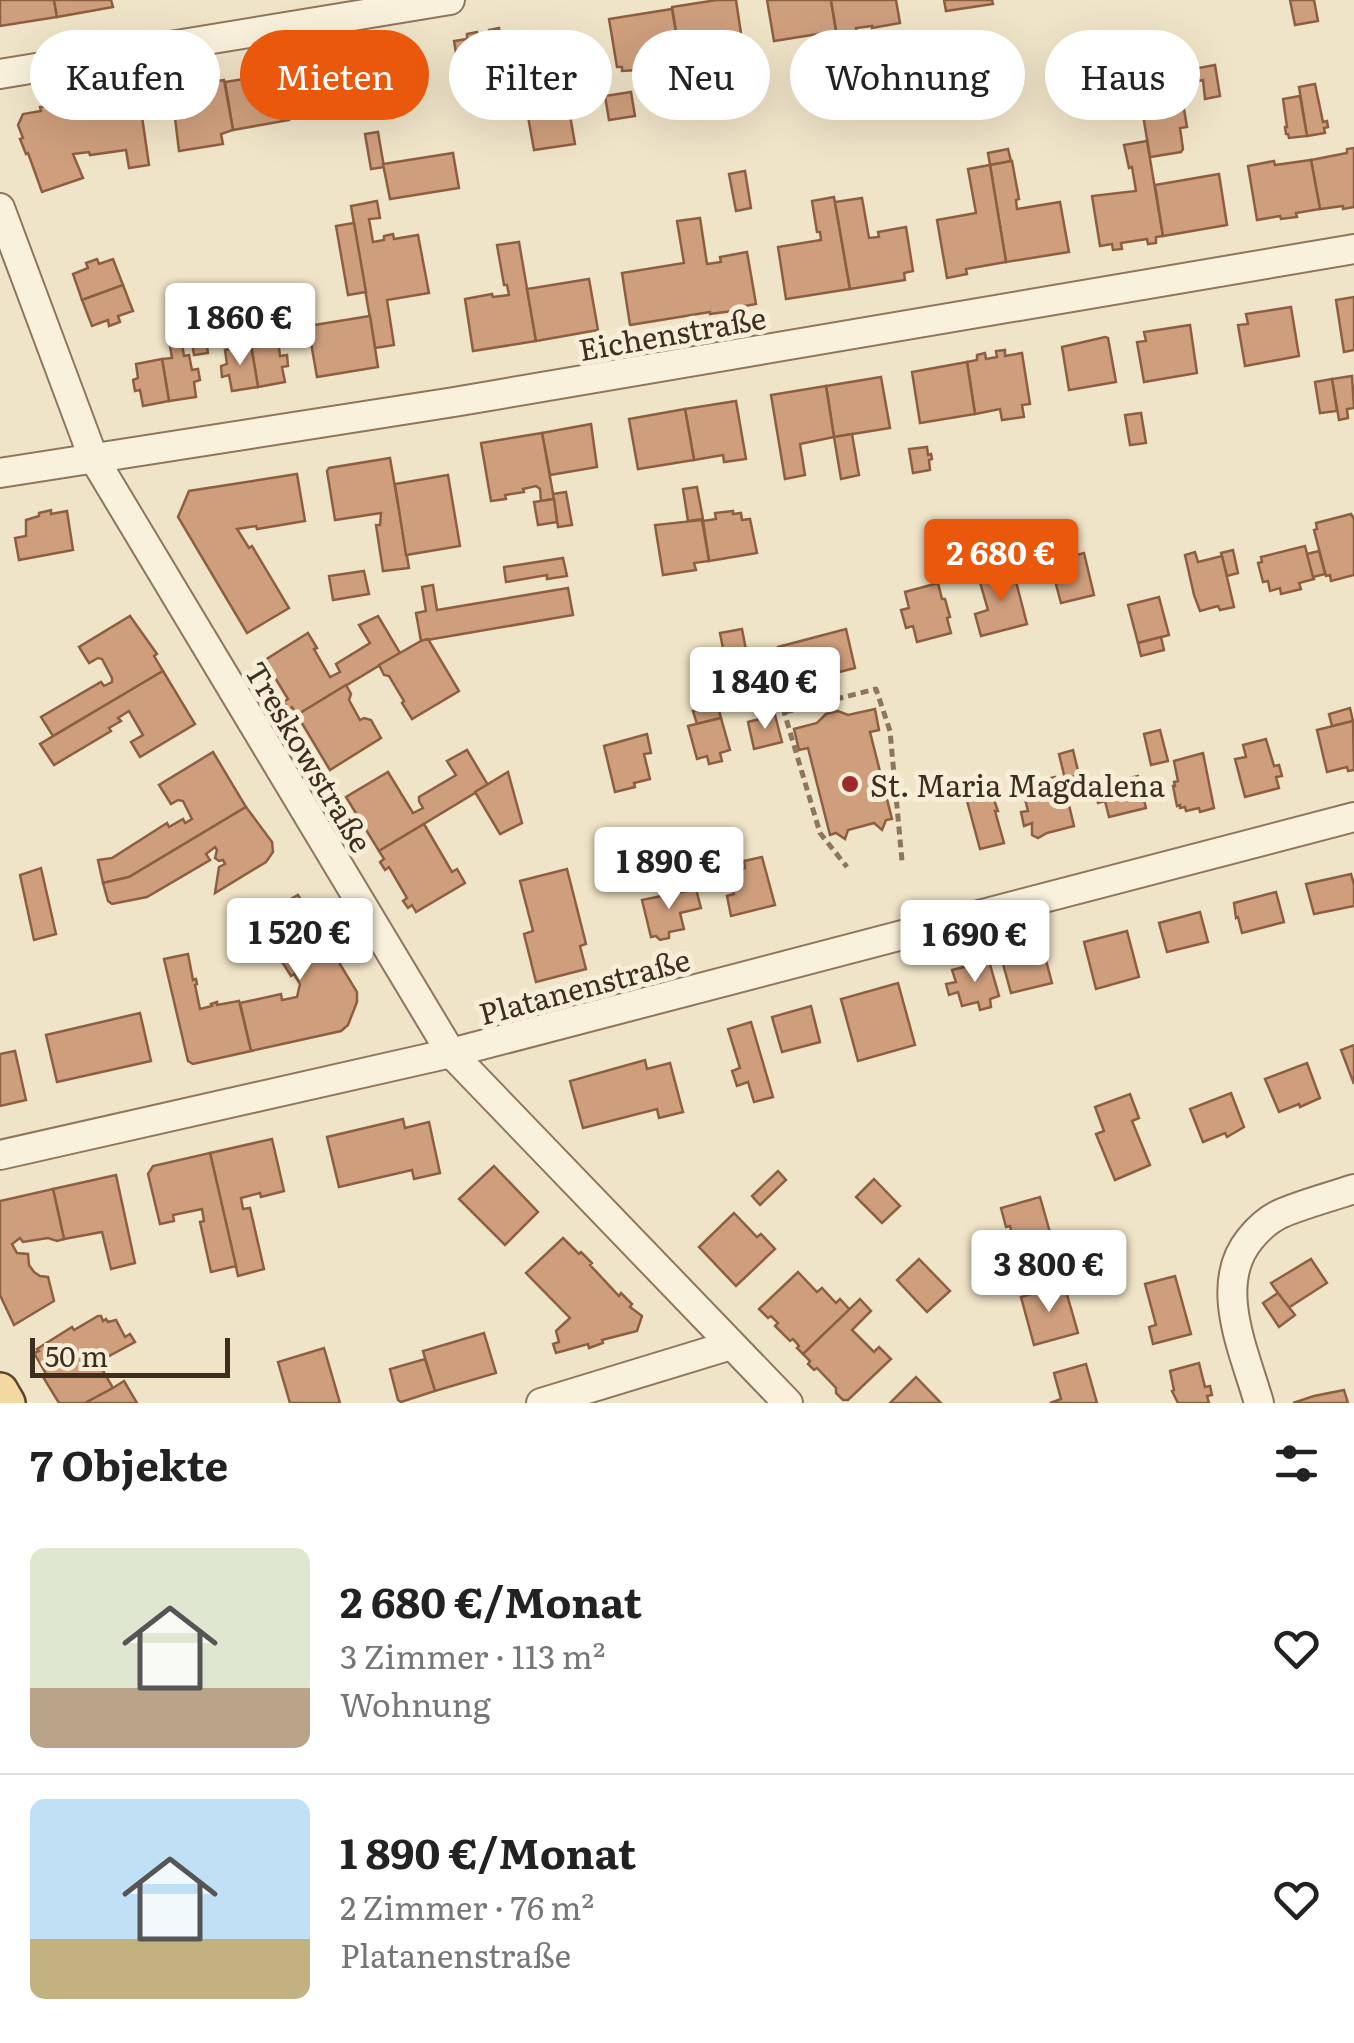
<!DOCTYPE html>
<html lang="de">
<meta charset="utf-8">
<style>
:root{--surface:#fff;--page:#f6f6f6;--text:#222;--muted:#767676;--line:#e0e0e0;--accent:#ea580c}
body{margin:0;font-family:Literata,serif;background:var(--page);color:var(--text);height:100vh;display:flex;flex-direction:column;font-size:38px;white-space:nowrap}
*{box-sizing:border-box;margin:0}
p{font-size:32px;color:var(--muted)}
.icon{flex:none;width:55px;height:55px;fill:none;stroke:currentColor;stroke-width:2;stroke-linecap:round;stroke-linejoin:round}
.map{position:relative;height:1403px;overflow:hidden}
.drawer{display:flex;flex-direction:column;background:var(--surface);flex:1}
.drawer>*{flex:none}
.top-card{position:absolute;left:30px;top:30px;width:1295px;height:90px;display:flex;gap:20px}
.scale{position:absolute;left:30px;bottom:25px;width:200px;box-sizing:border-box;padding-left:10px;border:5px solid #3d2e20;border-top:0;font-size:28px;line-height:35px;white-space:nowrap;color:#3d2e20;-webkit-text-stroke:8px #f7eed8;paint-order:stroke}
.price{position:absolute;translate:-50% -85px;padding:0 22px;border-radius:10px;background:#fff;color:#222;font-size:32px;line-height:65px;filter:drop-shadow(0 2px 5px #0008)}
.price::after{content:'';position:absolute;left:50%;top:60px;width:30px;height:22px;margin-left:-15px;background:inherit;clip-path:polygon(0 0,100% 0,50% 100%)}
.price.current{background:var(--accent);color:#fff}
ul{padding:0;list-style:none}
li{display:flex;align-items:center;gap:30px;height:250px;padding:0 30px}
li+li{border-top:2px solid var(--line)}
li span{display:grid;place-items:center;flex:none;width:280px;height:200px;border-radius:15px;color:#555}
li>.icon{margin-inline-start:auto}
span .icon{width:120px;height:120px;fill:#fffc;stroke-width:1}
li b{font-size:42px}
h2{display:flex;justify-content:space-between;align-items:center;height:120px;padding:0 30px;font-size:42px}
.pill{padding:0 35px;border-radius:45px;background:var(--surface);box-shadow:0 10px 40px #0002;font-size:35px;line-height:90px}
.pill.current{background:var(--accent);color:#fff}
.map>svg:first-child{display:block}
</style>
<div class="map">
<svg width="1354" height="1403" viewBox="0 0 1354 1403">
<rect width="100%" height="100%" fill="#f0e4c8"/>
<g fill="#cf9f7d" stroke="#8d5f41" stroke-width="2.5">
<polygon points="0,0 54,0 57,17 0,26"/>
<polygon points="54,0 111,0 113,7 57,17"/>
<polygon points="717,0 736,0 743,47 717,51 720,60 706,62 706,53 680,57 672,7"/>
<polygon points="767,0 831,0 837,38 819,41 818,34 774,41"/>
<polygon points="831,0 896,0 900,23 872,28 872,26 856,28 858,42 861,41 862,56 841,59"/>
<polygon points="944,0 992,0 993,4 946,11"/>
<polygon points="1290,0 1314,0 1318,21 1295,25"/>
<polygon points="672,9 680,57 639,64 639,70 622,71 622,67 617,67 609,19"/>
<polygon points="499,28 500,34 515,32 523,84 507,86 508,92 480,97 479,91 463,94 454,41 467,39 467,34 477,32 478,38 489,36 489,30"/>
<polygon points="397,54 401,76 412,75 417,102 374,109 366,59"/>
<polygon points="366,59 374,109 319,118 311,68"/>
<polygon points="1215,65 1220,96 1205,99 1203,80 1195,82 1193,69"/>
<polygon points="280,73 289,120 233,130 225,82"/>
<polygon points="204,78 207,83 224,80 233,130 221,134 223,144 179,151 171,85 179,82 182,87 195,85 197,79"/>
<polygon points="1315,84 1323,122 1327,121 1328,127 1324,128 1325,133 1307,136 1299,87"/>
<polygon points="631,92 635,116 609,120 605,96"/>
<polygon points="126,95 126,98 139,96 149,165 129,168 126,150 90,155 89,152 73,154 83,178 42,192 28,153 26,154 20,139 23,138 18,125 23,114 41,111 40,107 57,105 58,109"/>
<polygon points="1300,96 1307,136 1289,138 1288,134 1286,134 1285,127 1287,127 1283,99"/>
<polygon points="1183,103 1187,127 1180,128 1183,149 1181,152 1150,157 1142,109"/>
<polygon points="568,104 575,144 534,150 527,111"/>
<polygon points="378,132 384,167 371,169 365,134"/>
<polygon points="1147,141 1163,236 1156,237 1156,243 1148,244 1147,239 1121,243 1122,249 1113,250 1112,244 1100,246 1092,196 1136,191 1132,167 1129,168 1124,145"/>
<polygon points="1354,148 1354,207 1343,209 1343,206 1320,209 1311,160 1347,153 1347,149"/>
<polygon points="1008,149 1011,161 990,165 988,153"/>
<polygon points="453,153 459,188 390,199 383,164"/>
<polygon points="1311,160 1320,209 1296,213 1297,217 1281,219 1280,216 1257,220 1248,166 1274,161 1275,165"/>
<polygon points="1012,161 1019,199 1016,200 1017,209 1060,202 1069,252 1006,262 990,165"/>
<polygon points="990,165 1006,262 966,269 967,274 947,278 937,220 976,213 968,169"/>
<polygon points="745,171 751,208 736,211 729,174"/>
<polygon points="1219,174 1227,225 1163,236 1155,185"/>
<polygon points="834,197 850,289 786,299 778,247 821,240 820,232 817,232 812,201"/>
<polygon points="862,198 869,238 879,237 878,232 906,227 913,271 904,273 905,280 850,289 835,202"/>
<polygon points="377,201 380,218 369,219 373,242 384,240 384,236 393,234 394,239 418,235 429,293 387,300 394,345 375,348 351,206"/>
<polygon points="700,218 707,264 721,262 720,257 747,252 756,304 739,307 740,310 710,314 710,312 630,325 622,273 684,263 677,221"/>
<polygon points="354,223 366,292 348,295 336,226"/>
<polygon points="519,242 536,341 473,351 465,299 492,294 493,297 509,295 507,285 504,285 497,245"/>
<polygon points="97,259 99,264 113,259 123,285 82,300 73,274 88,268 86,263"/>
<polygon points="589,279 598,330 536,341 527,289"/>
<polygon points="123,285 133,311 118,316 120,322 109,326 108,320 92,326 82,300"/>
<polygon points="1354,297 1354,350 1344,352 1336,300"/>
<polygon points="1291,307 1299,356 1245,366 1238,325 1248,324 1246,314"/>
<polygon points="370,316 378,367 317,377 308,326"/>
<polygon points="1190,325 1197,373 1144,382 1137,342 1146,341 1144,332"/>
<polygon points="204,327 208,353 194,355 190,329"/>
<polygon points="1105,337 1108,338 1116,382 1069,390 1062,347"/>
<polygon points="278,340 280,356 287,355 288,366 282,367 285,382 258,387 251,345"/>
<polygon points="182,344 184,356 189,355 192,370 198,369 200,380 194,382 196,397 169,401 162,359 172,358 170,346"/>
<polygon points="251,345 258,387 232,391 229,375 222,377 221,366 227,364 225,350"/>
<polygon points="1005,350 1005,356 1022,353 1030,404 1022,405 1024,417 1002,420 1000,409 975,414 967,362 977,360 977,355 985,353 986,359 997,357 996,351"/>
<polygon points="162,359 169,401 143,406 140,390 135,391 133,380 138,378 136,364"/>
<polygon points="967,362 975,414 920,423 912,372"/>
<polygon points="1352,376 1354,408 1347,409 1348,418 1339,420 1332,379"/>
<polygon points="881,377 890,428 834,437 826,386"/>
<polygon points="1332,379 1337,411 1320,413 1315,382"/>
<polygon points="826,386 834,437 800,444 805,475 785,479 771,395"/>
<polygon points="736,401 746,459 724,462 723,455 694,460 685,409"/>
<polygon points="685,409 694,460 638,469 629,419"/>
<polygon points="1141,413 1146,443 1130,445 1125,415"/>
<polygon points="591,424 597,467 550,475 542,433"/>
<polygon points="542,433 554,499 541,501 540,489 536,486 523,489 524,492 505,495 506,499 491,501 481,443"/>
<polygon points="852,434 859,475 841,479 834,437"/>
<polygon points="927,447 928,455 931,454 932,459 929,460 930,470 913,473 909,449"/>
<polygon points="390,458 409,568 383,571 376,525 380,525 381,513 335,520 327,471 329,468"/>
<polygon points="297,474 305,521 257,529 256,526 237,529 249,548 252,546 289,608 247,633 178,517 189,491"/>
<polygon points="448,475 460,546 406,555 395,484"/>
<polygon points="697,487 703,519 688,521 683,489"/>
<polygon points="566,492 572,525 558,527 553,494"/>
<polygon points="554,499 557,522 538,525 534,502"/>
<polygon points="51,510 51,514 67,511 73,550 19,560 15,538 26,536 26,520 39,516 39,513"/>
<polygon points="733,511 733,514 741,513 742,520 750,519 757,553 709,561 703,521 716,519 715,513"/>
<polygon points="1351,514 1354,519 1354,575 1331,581 1330,575 1326,576 1314,530 1317,529 1316,523"/>
<polygon points="702,520 709,561 694,563 696,570 663,575 655,525"/>
<polygon points="1062,535 1064,547 1036,552 1035,540"/>
<polygon points="1305,546 1314,579 1299,583 1301,589 1281,594 1280,588 1270,591 1268,581 1263,582 1258,563 1262,562 1261,557"/>
<polygon points="1233,550 1238,573 1227,576 1221,553"/>
<polygon points="1319,551 1325,574 1313,577 1307,554"/>
<polygon points="1195,552 1198,562 1222,556 1234,607 1220,610 1218,606 1200,611 1194,595 1185,555"/>
<polygon points="1084,553 1094,595 1061,603 1050,562"/>
<polygon points="563,558 567,576 547,579 547,575 506,582 504,567"/>
<polygon points="1013,570 1027,624 981,636 975,614 988,610 979,579"/>
<polygon points="364,571 369,594 333,600 329,576"/>
<polygon points="938,583 942,599 945,599 950,617 947,618 951,633 917,642 913,626 906,628 901,610 909,608 905,592"/>
<polygon points="433,585 437,610 568,588 573,615 421,641 416,613 426,611 422,587"/>
<polygon points="1159,597 1169,635 1138,643 1128,605"/>
<polygon points="130,616 157,654 154,656 163,671 53,736 41,717 101,682 104,686 112,682 112,678 102,659 98,658 89,663 79,647"/>
<polygon points="378,616 400,653 297,715 292,707 288,710 284,702 288,699 274,676 269,678 265,670 269,667 265,660 308,633 317,648 314,649 330,677 340,672 336,664 370,643 359,625"/>
<polygon points="742,629 747,655 725,659 720,633"/>
<polygon points="846,629 855,668 787,685 778,647"/>
<polygon points="1161,637 1164,650 1141,656 1138,643"/>
<polygon points="428,639 459,691 412,719 402,703 404,701 389,676 384,675 379,665 421,641"/>
<polygon points="163,671 195,724 140,757 131,742 143,735 129,711 118,718 121,721 109,728 111,731 54,765 40,744"/>
<polygon points="346,685 351,694 349,700 360,720 364,718 371,720 381,738 330,770 297,715"/>
<polygon points="718,706 721,718 697,724 693,711"/>
<polygon points="1350,708 1353,721 1332,726 1329,714"/>
<polygon points="875,709 879,730 870,732 892,819 886,820 882,830 874,823 848,830 845,839 836,833 830,835 808,748 799,750 794,729 817,723 826,714 838,711 848,715"/>
<polygon points="775,715 782,742 754,749 748,722"/>
<polygon points="721,718 730,750 720,753 722,761 709,764 707,756 697,759 688,726"/>
<polygon points="1353,721 1354,770 1348,771 1347,767 1327,772 1317,730"/>
<polygon points="1160,730 1168,761 1151,765 1144,734"/>
<polygon points="647,734 651,753 644,754 650,779 634,783 635,787 615,792 604,746"/>
<polygon points="1266,739 1274,766 1279,765 1282,776 1276,777 1279,788 1245,797 1235,759 1246,757 1243,745"/>
<polygon points="467,750 488,785 379,851 346,797 388,772 413,813 423,808 419,801 419,797 456,775 447,761"/>
<polygon points="1073,750 1079,775 1065,779 1059,754"/>
<polygon points="213,752 246,807 129,877 103,883 98,860 112,858 167,823 169,827 183,819 185,823 192,819 183,801 178,800 171,804 159,785"/>
<polygon points="1203,753 1214,808 1200,812 1199,808 1186,811 1185,807 1180,808 1180,805 1177,806 1173,786 1175,786 1174,782 1178,781 1174,761"/>
<polygon points="508,772 522,823 500,834 475,792"/>
<polygon points="1138,776 1146,808 1109,817 1105,801 1098,803 1095,790 1102,788 1101,785"/>
<polygon points="1055,777 1056,786 1064,784 1074,826 1047,833 1038,838 1032,835 1032,823 1024,826 1021,812 1028,811 1024,795 1040,790 1038,781"/>
<polygon points="987,780 998,811 995,811 1004,843 980,849 963,786"/>
<polygon points="246,807 272,842 273,852 266,862 215,893 219,867 225,864 223,860 219,861 215,858 217,850 215,847 206,854 210,860 147,897 112,904 108,901 103,883 129,877"/>
<polygon points="424,824 452,872 457,869 465,883 416,912 412,905 408,908 403,901 407,898 389,867 385,870 380,862 384,859 379,851"/>
<polygon points="762,857 775,905 731,916 727,896 734,894 729,872 745,868 744,861"/>
<polygon points="41,868 56,934 34,940 20,875"/>
<polygon points="567,869 586,944 580,946 586,969 536,982 524,934 533,931 520,881"/>
<polygon points="1351,874 1354,885 1354,906 1314,914 1306,884"/>
<polygon points="696,889 701,908 680,913 684,929 669,932 669,938 660,940 656,936 651,937 642,900"/>
<polygon points="1276,892 1284,922 1242,933 1238,917 1236,918 1234,903"/>
<polygon points="298,895 357,992 357,1002 348,1025 341,1031 251,1051 240,1003 281,994 282,1000 297,997 300,984 294,974 291,976 255,919"/>
<polygon points="1200,912 1208,942 1167,952 1159,923"/>
<polygon points="1127,931 1139,977 1096,989 1084,942"/>
<polygon points="1044,953 1052,983 1011,993 1003,964"/>
<polygon points="188,954 193,980 196,979 197,984 195,985 200,1009 212,1006 211,1004 217,1002 217,1005 239,1001 251,1051 193,1064 188,1061 164,959"/>
<polygon points="989,961 999,996 990,999 991,1007 980,1010 978,1002 962,1006 958,992 949,995 946,984 956,982 952,970"/>
<polygon points="898,983 915,1045 858,1061 841,999"/>
<polygon points="811,1006 820,1042 782,1052 772,1017"/>
<polygon points="140,1013 151,1061 57,1082 46,1035"/>
<polygon points="751,1022 773,1097 754,1102 748,1082 737,1086 732,1071 740,1068 728,1029"/>
<polygon points="1354,1045 1354,1084 1341,1050"/>
<polygon points="15,1051 26,1100 0,1106 0,1054"/>
<polygon points="645,1060 647,1069 670,1063 683,1112 659,1118 657,1109 583,1128 570,1081"/>
<polygon points="1307,1063 1320,1098 1300,1107 1299,1104 1279,1112 1265,1079"/>
<polygon points="1231,1093 1244,1127 1227,1137 1225,1133 1203,1142 1190,1109"/>
<polygon points="1130,1094 1139,1118 1132,1121 1150,1165 1115,1180 1096,1134 1104,1131 1095,1107"/>
<polygon points="403,1119 405,1128 429,1122 440,1173 414,1179 412,1170 339,1187 327,1137"/>
<polygon points="272,1139 284,1191 261,1197 260,1193 241,1198 243,1209 250,1208 264,1269 238,1276 210,1153"/>
<polygon points="210,1153 236,1266 211,1272 200,1222 204,1221 202,1209 173,1215 174,1221 160,1224 148,1174 153,1166"/>
<polygon points="494,1166 538,1212 505,1245 459,1199"/>
<polygon points="778,1171 786,1180 760,1205 752,1196"/>
<polygon points="116,1175 135,1263 111,1269 102,1232 64,1239 53,1189"/>
<polygon points="874,1179 900,1206 882,1223 856,1197"/>
<polygon points="53,1189 64,1239 57,1241 48,1238 23,1242 20,1238 12,1244 17,1253 28,1254 29,1265 34,1272 40,1276 48,1277 54,1301 14,1325 0,1295 0,1201"/>
<polygon points="1040,1197 1051,1236 1015,1245 1010,1226 1006,1227 1001,1208"/>
<polygon points="734,1213 757,1237 761,1234 775,1249 736,1286 699,1247"/>
<polygon points="563,1238 579,1254 581,1252 592,1263 590,1265 619,1296 621,1293 632,1304 630,1307 642,1316 637,1331 602,1340 603,1343 589,1348 588,1344 556,1353 553,1344 559,1342 556,1331 570,1318 526,1273"/>
<polygon points="919,1259 950,1291 927,1312 897,1280"/>
<polygon points="1311,1259 1327,1283 1288,1308 1271,1283"/>
<polygon points="798,1272 817,1292 822,1288 836,1303 840,1299 850,1310 803,1354 797,1348 799,1346 793,1339 790,1341 775,1326 778,1323 771,1316 768,1318 759,1309"/>
<polygon points="1175,1276 1191,1334 1153,1344 1149,1327 1156,1325 1145,1284"/>
<polygon points="1064,1284 1078,1333 1034,1345 1021,1297"/>
<polygon points="1278,1293 1295,1315 1279,1327 1263,1303"/>
<polygon points="860,1299 871,1311 852,1330 874,1352 879,1347 891,1359 848,1400 843,1400 836,1393 836,1388 817,1368 814,1370 808,1364 810,1361 803,1354"/>
<polygon points="98,1316 101,1316 103,1321 106,1319 108,1322 116,1320 125,1337 130,1334 135,1342 98,1362 113,1388 85,1403 59,1403 43,1377 46,1374 34,1353 39,1351 37,1349 72,1327 74,1330"/>
<polygon points="484,1333 496,1373 435,1391 423,1351"/>
<polygon points="324,1348 340,1403 290,1403 278,1362"/>
<polygon points="425,1359 435,1391 401,1402 398,1400 390,1369"/>
<polygon points="1199,1363 1205,1387 1210,1386 1212,1395 1207,1396 1209,1403 1178,1403 1172,1391 1174,1390 1170,1371"/>
<polygon points="1086,1364 1097,1403 1050,1403 1061,1399 1054,1373"/>
<polygon points="916,1377 941,1403 890,1403"/>
<polygon points="124,1381 137,1403 85,1403 113,1388"/>
<polygon points="1344,1390 1348,1403 1293,1403 1314,1396"/>
</g>
<g fill="none" stroke-linecap="round" stroke-linejoin="round">
<defs>
<g id="minor">
<polyline points="0,74 450,0"/>
<polyline points="0,208 93,457 451,1053 788,1403"/>
<polyline points="0,473 454,402 1354,249"/>
<polyline points="0,1155 451,1053 1354,817"/>
<polyline points="541,1403 731,1345"/>
<path d="M1259,1403C1245,1353 1212,1285 1250,1239C1258,1229 1268,1220 1280,1214C1303,1204 1330,1197 1354,1189"/>
</g>
<polyline id="major" points="0,1391 7,1403"/>
</defs>
<use href="#minor" stroke="#8d765c" stroke-width="32"/>
<use href="#major" stroke="#5b4430" stroke-width="40"/>
<g stroke="#8d765c" stroke-width="5" stroke-dasharray="8 5" stroke-linecap="butt">
<polyline points="768,658 820,833 847,867"/>
<polyline points="785,712 876,689 890,731 902,861"/>
</g>
<use href="#minor" stroke="#faf1dc" stroke-width="28"/>
<use href="#major" stroke="#f3d9a0" stroke-width="35"/>
</g>
<circle fill="#9e2a2b" stroke="#f7eed8" stroke-width="4" cx="850" cy="784" r="10"/>
<g text-anchor="middle" dominant-baseline="central" stroke-width="10" stroke-linejoin="round" paint-order="stroke">
<g font-size="30" fill="#3d2e20" stroke="#f7eed8">
<text transform="translate(672 332) rotate(-10)">Eichenstraße</text>
<text transform="translate(310 756) rotate(59)">Treskowstraße</text>
<text transform="translate(584 985) rotate(-15)">Platanenstraße</text>
</g>
<g font-size="30" fill="#3d2e20" stroke="#f7eed8" text-anchor="start">
<text x="870" y="784">St. Maria Magdalena</text>
</g>
</g>
</svg>
<div class="scale">50 m</div>
<b class="price" style="left:240px;top:368px">1 860 €</b>
<b class="price current" style="left:1001px;top:604px">2 680 €</b>
<b class="price" style="left:765px;top:732px">1 840 €</b>
<b class="price" style="left:669px;top:912px">1 890 €</b>
<b class="price" style="left:300px;top:983px">1 520 €</b>
<b class="price" style="left:975px;top:985px">1 690 €</b>
<b class="price" style="left:1049px;top:1315px">3 800 €</b>
<div class="top-card">
<a class="pill">Kaufen</a>
<a class="pill current">Mieten</a>
<a class="pill">Filter</a>
<a class="pill">Neu</a>
<a class="pill">Wohnung</a>
<a class="pill">Haus</a>
</div>
</div>
<section class="drawer">
<h2>7 Objekte<svg class="icon" aria-label="filters" viewBox="0 0 24 24"><path d="M4 7h16M4 17h16"/><circle cx="9" cy="7" r="2"/><circle cx="15" cy="17" r="2"/></svg></h2>
<ul>
<li><span style="background:linear-gradient(#dfe7d0 70%,#b9a48a 0)"><svg class="icon" aria-label="home" viewBox="0 0 24 24"><path d="M3 11l9-7 9 7M6 9v11h12V9"/></svg></span><div><b>2 680 €/Monat</b><p>3 Zimmer · 113 m²</p><p>Wohnung</p></div><svg class="icon" aria-label="heart" viewBox="0 0 24 24"><path d="M12 20l-8-8c-3-5 5-10 8-4 3-6 11-1 8 4z"/></svg></li>
<li><span style="background:linear-gradient(#bfe0f5 70%,#c2b280 0)"><svg class="icon" aria-label="home" viewBox="0 0 24 24"><path d="M3 11l9-7 9 7M6 9v11h12V9"/></svg></span><div><b>1 890 €/Monat</b><p>2 Zimmer · 76 m²</p><p>Platanenstraße</p></div><svg class="icon" aria-label="heart" viewBox="0 0 24 24"><path d="M12 20l-8-8c-3-5 5-10 8-4 3-6 11-1 8 4z"/></svg></li>
</ul>
</section>
